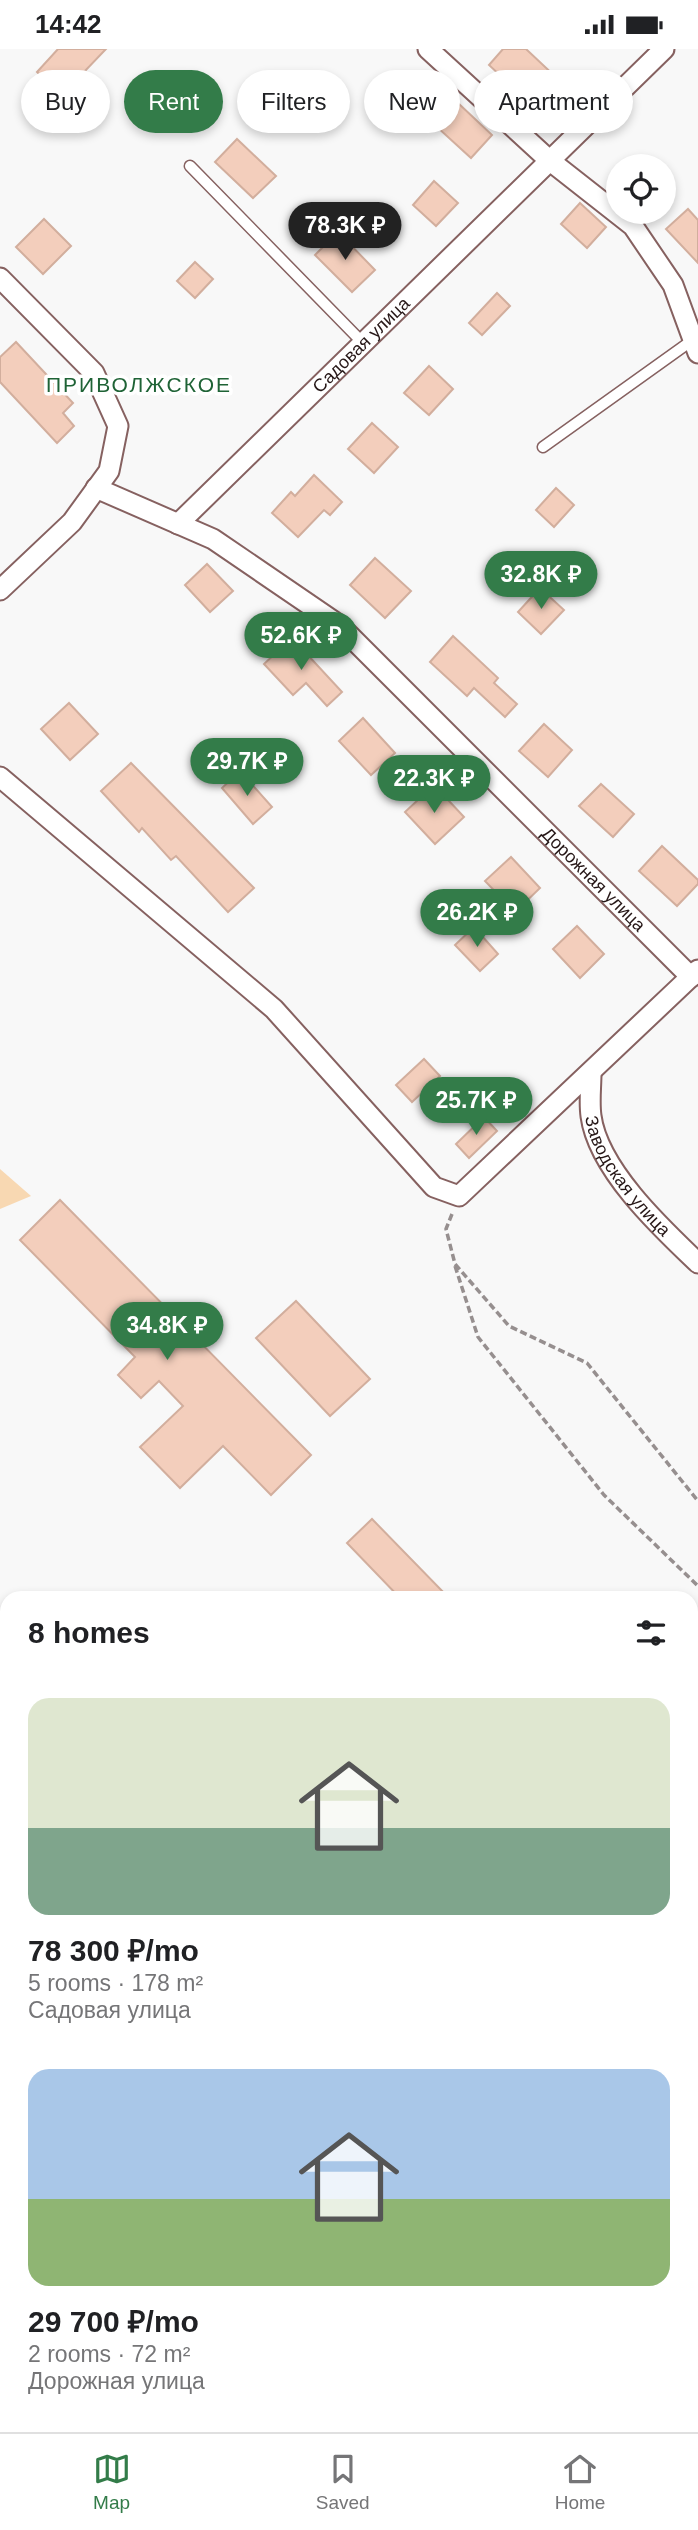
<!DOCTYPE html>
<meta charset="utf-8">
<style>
:root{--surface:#fff;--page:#f2f2f2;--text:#202124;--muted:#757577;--line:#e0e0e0;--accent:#337c49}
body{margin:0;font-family:Arial,sans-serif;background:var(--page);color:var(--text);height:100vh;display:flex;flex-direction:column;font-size:26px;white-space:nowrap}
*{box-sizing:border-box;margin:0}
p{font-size:23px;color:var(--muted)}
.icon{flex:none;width:38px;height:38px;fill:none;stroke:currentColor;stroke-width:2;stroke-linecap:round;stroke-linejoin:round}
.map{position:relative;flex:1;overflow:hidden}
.drawer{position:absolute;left:0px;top:1542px;width:698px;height:842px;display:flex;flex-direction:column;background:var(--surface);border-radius:21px 21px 0 0;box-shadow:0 4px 10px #0003}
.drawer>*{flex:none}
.banner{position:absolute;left:21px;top:21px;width:656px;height:63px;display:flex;gap:14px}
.tools{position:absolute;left:606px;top:105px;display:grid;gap:14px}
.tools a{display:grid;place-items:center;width:70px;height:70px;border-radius:50%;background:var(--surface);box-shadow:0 4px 10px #0003;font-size:35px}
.price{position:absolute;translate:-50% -60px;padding:0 16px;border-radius:24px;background:var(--accent);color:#fff;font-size:23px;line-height:46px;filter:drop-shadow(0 2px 4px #0008)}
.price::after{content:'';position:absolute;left:50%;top:42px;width:21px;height:16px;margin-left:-10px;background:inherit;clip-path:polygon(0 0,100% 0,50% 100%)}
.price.active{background:#222;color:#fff}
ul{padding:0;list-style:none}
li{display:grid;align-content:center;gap:14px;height:371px;padding:0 28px}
li span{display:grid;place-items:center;height:217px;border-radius:21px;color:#555}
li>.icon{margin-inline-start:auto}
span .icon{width:126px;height:126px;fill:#fffc;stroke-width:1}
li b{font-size:30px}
h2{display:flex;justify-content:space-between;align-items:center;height:84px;padding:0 28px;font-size:30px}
.chip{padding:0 24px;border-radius:32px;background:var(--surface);box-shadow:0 4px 10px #0003;font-size:24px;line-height:63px}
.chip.active{background:var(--accent);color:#fff}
.status{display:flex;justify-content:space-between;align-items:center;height:49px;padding:0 35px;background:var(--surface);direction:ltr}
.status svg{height:19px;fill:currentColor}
.tab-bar{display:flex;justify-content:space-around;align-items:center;height:98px;border-top:2px solid var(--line);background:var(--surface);font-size:19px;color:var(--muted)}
.tab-bar a{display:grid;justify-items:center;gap:4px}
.tab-bar .active{color:var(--accent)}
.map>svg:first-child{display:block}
</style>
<div class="status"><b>14:42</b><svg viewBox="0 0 49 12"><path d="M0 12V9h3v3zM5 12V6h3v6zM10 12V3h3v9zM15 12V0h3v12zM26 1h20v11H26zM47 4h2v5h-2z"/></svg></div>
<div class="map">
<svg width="698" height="2383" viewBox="0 0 698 2383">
<rect width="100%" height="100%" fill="#f8f8f8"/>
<polygon fill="#f8d8b2" points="0,1120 31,1147 0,1160"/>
<g fill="#f3cebc" stroke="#d2ae9d" stroke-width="2">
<polygon points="58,0 106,0 61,47 37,23"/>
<polygon points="503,0 526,0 559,31 534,58 489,16"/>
<polygon points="458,54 492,86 471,109 437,78"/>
<polygon points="237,90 276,127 253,149 215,113"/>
<polygon points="434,132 458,154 436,177 413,156"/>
<polygon points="580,154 606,178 587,199 561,175"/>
<polygon points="688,160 698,171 698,214 666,180"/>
<polygon points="44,170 71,197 43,225 16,198"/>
<polygon points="338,183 375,221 352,243 315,206"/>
<polygon points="195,213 213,230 195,249 177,232"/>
<polygon points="497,244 510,257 482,286 469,274"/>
<polygon points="16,293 73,354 63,364 74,377 57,394 0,333 0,308"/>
<polygon points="429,317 453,340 429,366 404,344"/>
<polygon points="372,374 398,398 374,424 348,400"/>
<polygon points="314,426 342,453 330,466 324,461 298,488 272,464 291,443 295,447"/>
<polygon points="556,439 574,456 554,478 536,461"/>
<polygon points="375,509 411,542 385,569 350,536"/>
<polygon points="207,515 233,542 210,563 185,536"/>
<polygon points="540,539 564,561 541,585 518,563"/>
<polygon points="453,587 498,629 494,634 517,655 505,668 474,639 467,647 430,613"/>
<polygon points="292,589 342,643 327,657 306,634 293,646 264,615"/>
<polygon points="69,654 98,685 70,711 41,680"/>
<polygon points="363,669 395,704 371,726 339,692"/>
<polygon points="544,675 572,701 548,728 519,702"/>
<polygon points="131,714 254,839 228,863 176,807 171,811 142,779 139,783 101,742"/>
<polygon points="240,722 272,758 253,775 222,739"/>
<polygon points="601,735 634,765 613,788 579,757"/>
<polygon points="434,736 464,768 435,795 405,763"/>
<polygon points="662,797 698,831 698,835 677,857 639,822"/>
<polygon points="511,808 540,839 515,863 485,832"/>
<polygon points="577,877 604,905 580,929 553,900"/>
<polygon points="474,878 498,905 480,922 455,896"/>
<polygon points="424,1010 440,1027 412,1053 396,1036"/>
<polygon points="484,1068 497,1082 469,1109 456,1095"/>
<polygon points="60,1151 311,1406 271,1446 223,1397 180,1439 140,1398 183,1357 159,1332 141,1349 118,1326 135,1308 20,1191"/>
<polygon points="296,1252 370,1330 330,1367 256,1289"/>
<polygon points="372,1470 449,1549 400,1549 347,1494"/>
</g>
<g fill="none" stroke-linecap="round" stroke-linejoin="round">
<defs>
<g id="lane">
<polyline points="190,117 363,294"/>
<polyline points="543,398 694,290"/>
<polyline points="615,2376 621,2383"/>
</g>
<g id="street">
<polyline points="428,0 549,111 633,177 673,236 698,304"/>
<polyline points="0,229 94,324 118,377 109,422 72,473 0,541"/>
<path id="s1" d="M96,439L213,490L339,576L691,928"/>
<path id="s2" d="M178,475L664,0"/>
<polyline points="0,728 274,960 434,1138 459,1147 698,921"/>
<path id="s3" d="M591,1024C591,1038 589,1053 591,1067C598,1120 661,1179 698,1214"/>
</g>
<g id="highway">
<polyline points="691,2265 698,2259"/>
<polyline points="557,2383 565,2376"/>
</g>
</defs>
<use href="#lane" stroke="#866160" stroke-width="13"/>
<use href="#street" stroke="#866160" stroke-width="23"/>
<use href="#highway" stroke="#966275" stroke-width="40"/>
<g stroke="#968f8f" stroke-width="3.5" stroke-dasharray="7 3.5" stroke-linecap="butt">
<polyline points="452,1165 446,1180 455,1215 509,1277 587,1314 698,1452"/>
<polyline points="455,1217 478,1288 604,1446 698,1537"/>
<polyline points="691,1761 698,1755"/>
<polyline points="691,2160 698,2161"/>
<polyline points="0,2270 7,2265"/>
<polyline points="0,2376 7,2371"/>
</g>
<use href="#lane" stroke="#fff" stroke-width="10"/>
<use href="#street" stroke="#fff" stroke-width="19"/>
<use href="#highway" stroke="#d38ba8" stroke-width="37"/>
</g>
<g text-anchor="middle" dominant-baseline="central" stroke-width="7" stroke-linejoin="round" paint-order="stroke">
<g font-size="18" fill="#261717" stroke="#fff">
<text stroke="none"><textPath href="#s2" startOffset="256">Садовая улица</textPath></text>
<text stroke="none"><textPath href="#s1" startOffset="640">Дорожная улица</textPath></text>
<text stroke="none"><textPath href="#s3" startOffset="114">Заводская улица</textPath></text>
</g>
<g font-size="21" letter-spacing="2" fill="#1f6336" stroke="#fff">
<text x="139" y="335">ПРИВОЛЖСКОЕ</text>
</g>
</g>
</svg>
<div class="tools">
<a><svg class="icon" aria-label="locate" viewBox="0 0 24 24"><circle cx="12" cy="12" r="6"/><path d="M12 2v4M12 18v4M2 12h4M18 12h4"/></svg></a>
</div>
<b class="price active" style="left:345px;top:213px">78.3K ₽</b>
<b class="price" style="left:541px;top:562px">32.8K ₽</b>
<b class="price" style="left:301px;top:623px">52.6K ₽</b>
<b class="price" style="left:247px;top:749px">29.7K ₽</b>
<b class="price" style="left:434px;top:766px">22.3K ₽</b>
<b class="price" style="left:477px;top:900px">26.2K ₽</b>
<b class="price" style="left:476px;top:1088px">25.7K ₽</b>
<b class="price" style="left:167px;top:1313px">34.8K ₽</b>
<div class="banner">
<a class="chip">Buy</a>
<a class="chip active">Rent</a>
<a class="chip">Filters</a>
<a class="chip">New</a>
<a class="chip">Apartment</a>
</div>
<section class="drawer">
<h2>8 homes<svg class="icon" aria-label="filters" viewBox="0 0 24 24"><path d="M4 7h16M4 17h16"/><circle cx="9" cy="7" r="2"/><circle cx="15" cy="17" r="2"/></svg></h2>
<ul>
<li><span style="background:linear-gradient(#dfe7d0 60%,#7fa58c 0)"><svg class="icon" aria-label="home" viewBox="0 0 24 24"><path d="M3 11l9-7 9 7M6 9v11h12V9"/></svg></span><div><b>78 300 ₽/mo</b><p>5 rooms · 178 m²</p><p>Садовая улица</p></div></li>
<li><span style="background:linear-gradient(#a9c7e8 60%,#8fb573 0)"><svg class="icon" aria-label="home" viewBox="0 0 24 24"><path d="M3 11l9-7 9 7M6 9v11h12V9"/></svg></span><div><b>29 700 ₽/mo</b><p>2 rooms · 72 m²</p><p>Дорожная улица</p></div></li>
</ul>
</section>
</div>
<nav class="tab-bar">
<a class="active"><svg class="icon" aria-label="map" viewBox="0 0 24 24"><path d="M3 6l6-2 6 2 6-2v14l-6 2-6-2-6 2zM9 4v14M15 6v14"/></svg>Map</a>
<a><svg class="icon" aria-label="saved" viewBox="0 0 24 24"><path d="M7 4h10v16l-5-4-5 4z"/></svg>Saved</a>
<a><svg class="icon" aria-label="home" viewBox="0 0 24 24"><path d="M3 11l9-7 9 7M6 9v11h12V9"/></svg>Home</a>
</nav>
